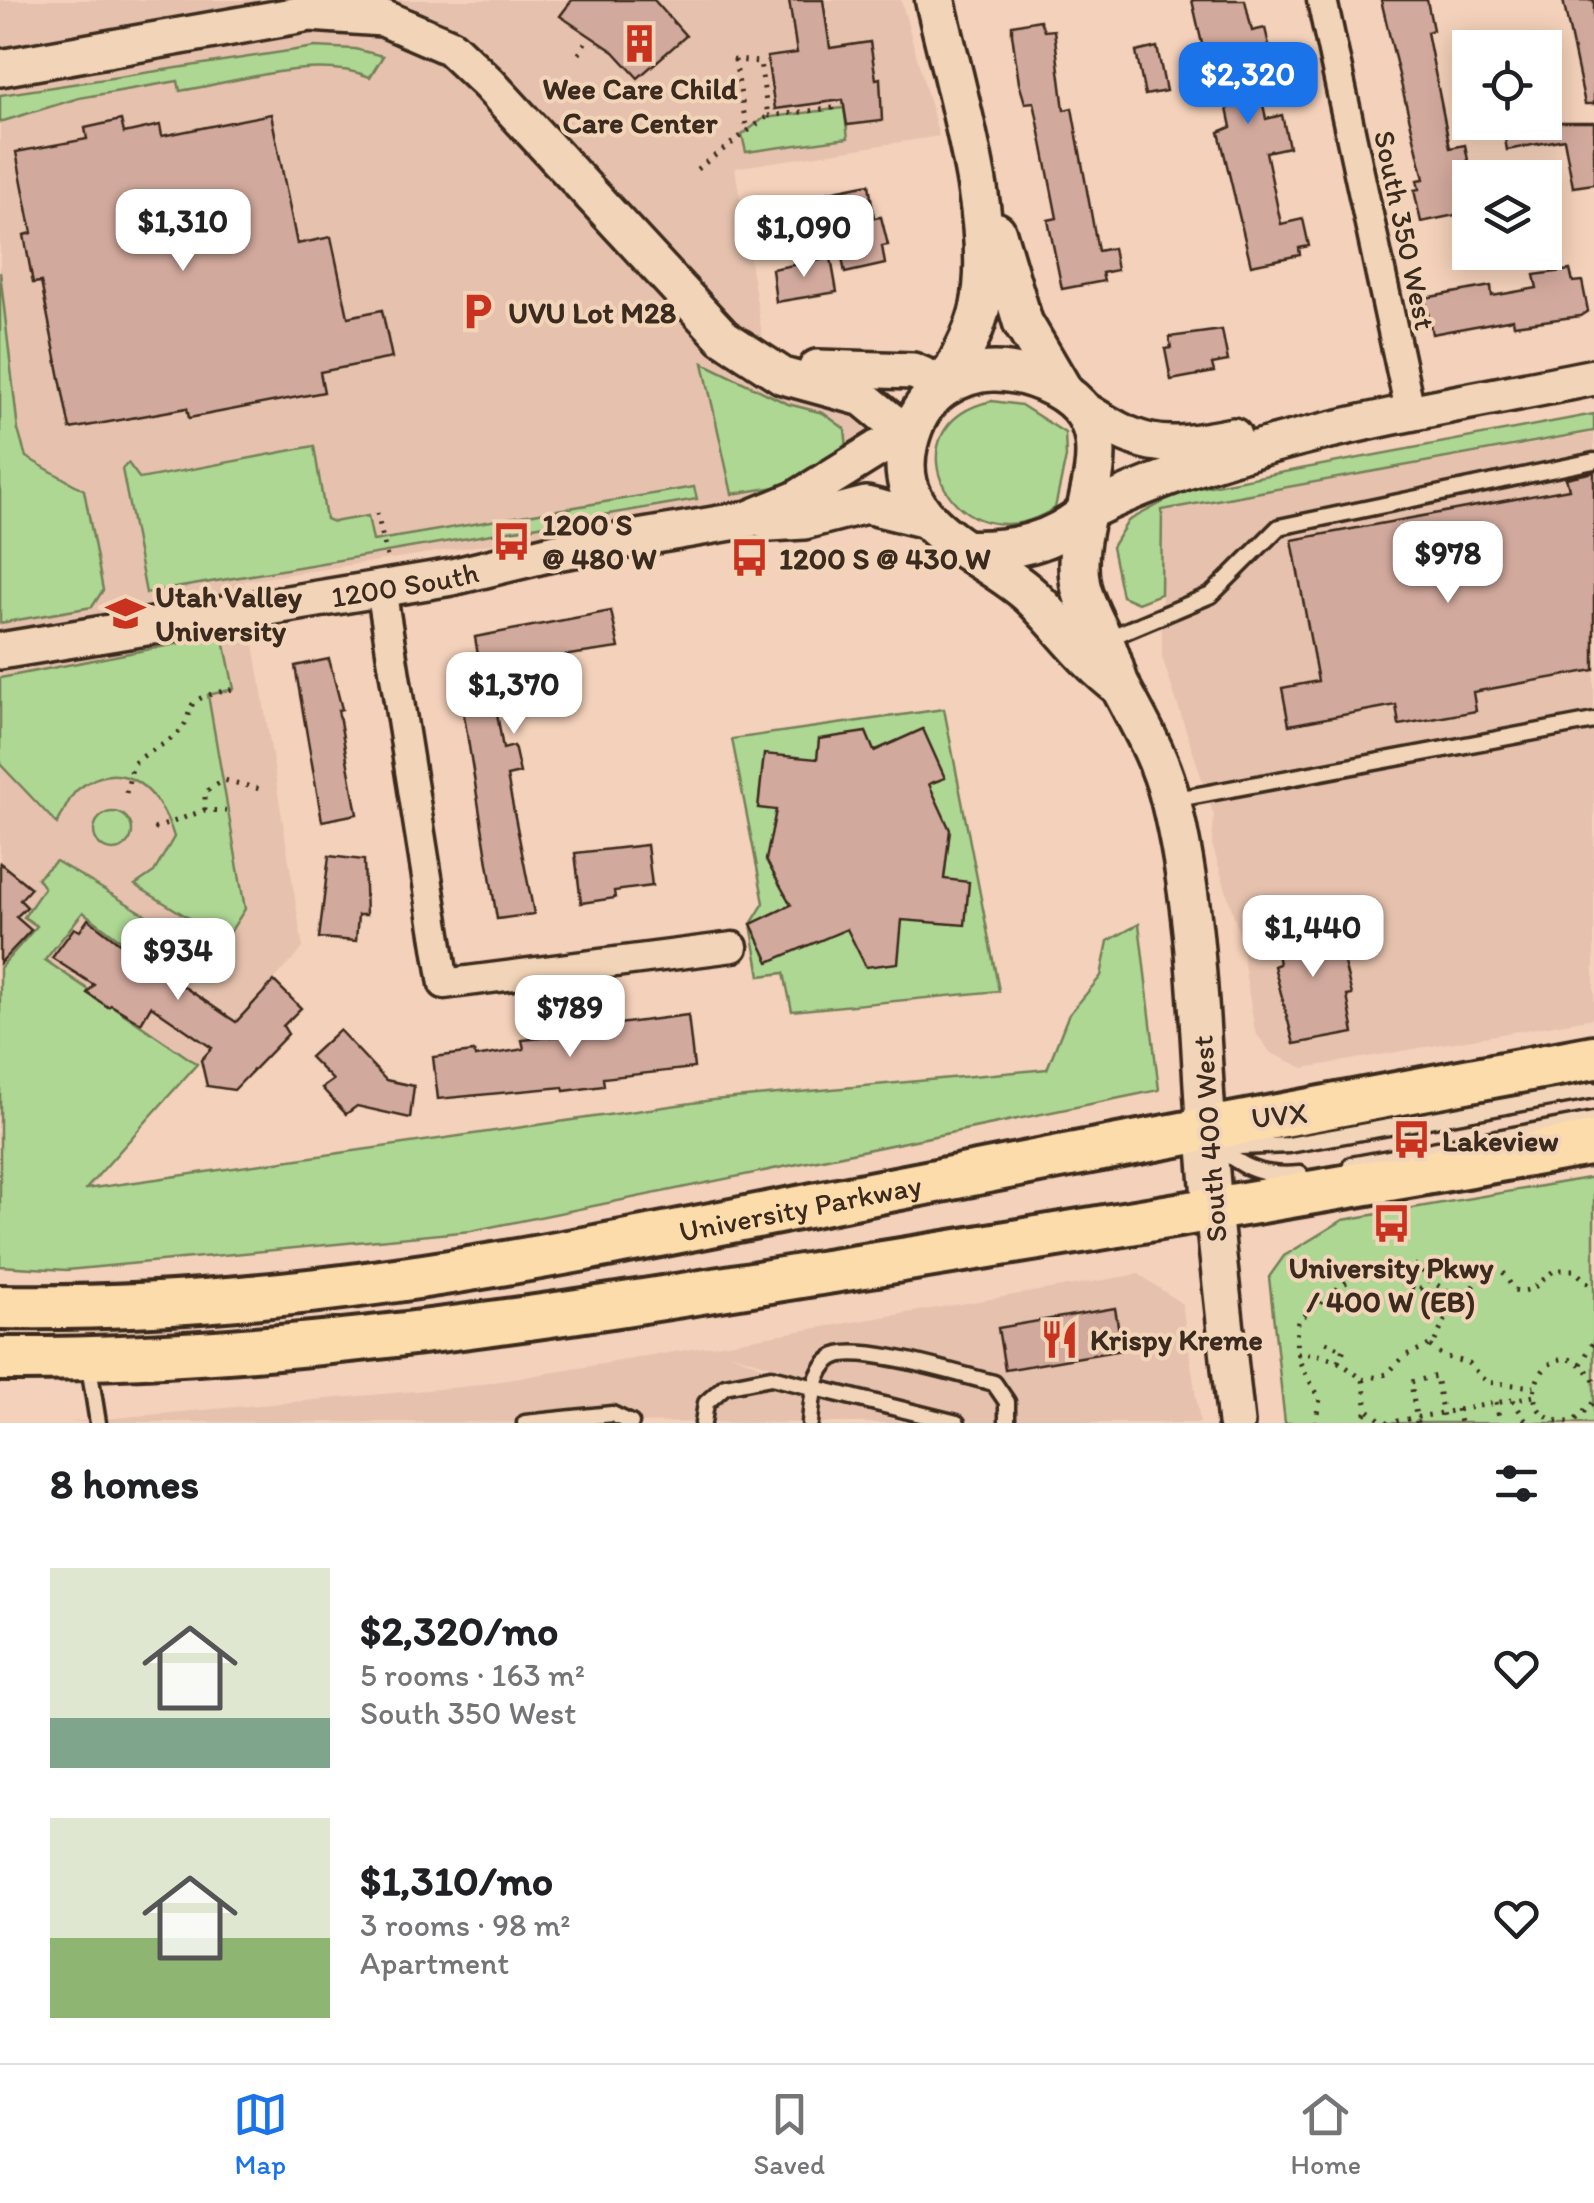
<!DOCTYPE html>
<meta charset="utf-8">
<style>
:root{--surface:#fff;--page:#f6f6f6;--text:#202124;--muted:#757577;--line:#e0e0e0;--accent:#1a73e8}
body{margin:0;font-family:Itim,sans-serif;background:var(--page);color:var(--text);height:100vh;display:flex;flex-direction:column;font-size:38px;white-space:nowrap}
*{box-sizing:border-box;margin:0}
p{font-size:32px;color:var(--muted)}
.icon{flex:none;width:55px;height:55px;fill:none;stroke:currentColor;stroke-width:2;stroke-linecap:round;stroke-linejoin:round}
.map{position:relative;height:1423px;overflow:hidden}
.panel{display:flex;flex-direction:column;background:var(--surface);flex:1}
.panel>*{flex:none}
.controls{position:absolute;left:1452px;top:30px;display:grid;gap:20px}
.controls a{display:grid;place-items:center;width:110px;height:110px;border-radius:0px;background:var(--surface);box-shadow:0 5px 25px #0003;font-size:50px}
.price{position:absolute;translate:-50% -85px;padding:0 22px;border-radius:20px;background:#fff;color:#222;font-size:32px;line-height:65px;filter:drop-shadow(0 2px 5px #0008)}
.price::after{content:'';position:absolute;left:50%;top:60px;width:30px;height:22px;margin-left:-15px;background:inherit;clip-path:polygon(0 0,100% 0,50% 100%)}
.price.selected{background:var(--accent);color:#fff}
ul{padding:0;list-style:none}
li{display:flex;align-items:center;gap:30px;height:250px;padding:0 50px}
li span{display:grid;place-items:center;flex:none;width:280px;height:200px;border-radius:0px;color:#555}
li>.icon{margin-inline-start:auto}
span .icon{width:120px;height:120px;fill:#fffc;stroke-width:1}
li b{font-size:42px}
h2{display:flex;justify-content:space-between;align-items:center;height:120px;padding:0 50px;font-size:42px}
.dock{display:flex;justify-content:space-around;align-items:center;height:140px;border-top:2px solid var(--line);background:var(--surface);font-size:28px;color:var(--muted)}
.dock a{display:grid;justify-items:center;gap:5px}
.dock .selected{color:var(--accent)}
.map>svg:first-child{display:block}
</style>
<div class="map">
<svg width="1594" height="1423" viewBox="0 0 1594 1423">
<rect width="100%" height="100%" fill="#f4d1ba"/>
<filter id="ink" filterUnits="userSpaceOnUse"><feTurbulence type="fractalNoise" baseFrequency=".01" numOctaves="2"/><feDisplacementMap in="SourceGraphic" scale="20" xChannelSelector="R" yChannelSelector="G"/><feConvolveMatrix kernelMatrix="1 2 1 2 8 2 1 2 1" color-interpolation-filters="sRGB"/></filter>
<g filter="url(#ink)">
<g fill="#e6c2ae">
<polygon points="0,0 901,0 939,136 735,168 770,384 836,399 877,423 875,432 816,480 735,507 244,581 303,948 84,1189 0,1117"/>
<polygon points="1594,433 1594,1018 1304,1068 1271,1053 1255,1032 1239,933 1212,844 1214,816 1162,657 1161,510"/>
<polygon points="1139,1274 1182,1304 1200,1423 958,1423 729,1353 903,1423 70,1422 471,1386"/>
</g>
<g fill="#aed794" stroke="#748059" stroke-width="2.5">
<path d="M315,47L355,49L383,56L370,77C315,55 237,82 180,91L178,81L79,98L0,122V95Z"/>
<polygon points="844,108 848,138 746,152 742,135 764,118"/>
<polygon points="0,272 18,430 26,457 84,490 103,590 92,607 0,623"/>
<polygon points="703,363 788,404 823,413 845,429 848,457 825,479 732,494"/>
<path d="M992,401L1021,405L1065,433L1066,457L1055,508C954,572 882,425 992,401Z"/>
<polygon points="1594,414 1594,431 1162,510 1161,594 1138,603 1122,596 1112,547 1128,521 1163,502 1162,495"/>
<polygon points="314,446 326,519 333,522 368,516 373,541 694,487 697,499 146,593 122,469 128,463 140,479"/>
<path d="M223,635L234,689L208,695L245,909L225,940L135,885L154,872L174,837C161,792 123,752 77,790C69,797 63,814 57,824L0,764V678Z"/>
<polygon points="944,709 999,991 792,1011 784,973 760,976 751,924 764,903 732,739"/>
<circle cx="113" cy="831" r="19"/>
<polygon points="56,861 193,943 178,961 142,943 136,952 83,912 45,960 197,1064 86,1189 713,1100 1047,1069 1068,1016 1101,976 1108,941 1139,924 1159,1090 471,1231 67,1270 0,1266 0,968 37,926 24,917 44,888 37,878"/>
<polygon points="1594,1177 1594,1423 1285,1423 1269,1277 1284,1256 1343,1220"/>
</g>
<g fill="#d2a99d" stroke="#3b2a1e" stroke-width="2.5">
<polygon points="572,0 654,0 686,36 638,78 614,52 560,16"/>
<polygon points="789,0 823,0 830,48 870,42 876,79 880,78 882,121 847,125 843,100 775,109 767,57 797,53"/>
<polygon points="1192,0 1245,0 1252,31 1265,28 1273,62 1255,66 1266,119 1282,115 1289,147 1266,152 1281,224 1303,219 1309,246 1299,248 1300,255 1251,265 1219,132 1231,127 1223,90 1213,92"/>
<polygon points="1381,0 1427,0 1433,30 1427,32 1450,148 1465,145 1470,170 1470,212 1421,222 1414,190 1419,189 1417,180 1424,179"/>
<polygon points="1563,0 1594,0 1594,104 1585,104"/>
<polygon points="1040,20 1044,31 1054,30 1064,110 1072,108 1098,251 1113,248 1117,270 1102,273 1104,281 1062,289 1048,220 1057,218 1034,102 1025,103 1019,83 1012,34 1012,25"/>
<polygon points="1157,47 1166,91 1145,95 1136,52"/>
<polygon points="271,114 297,244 331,237 348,317 382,310 392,358 320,372 324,392 189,418 187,408 70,429 41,282 33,283 24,235 32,233 16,152 87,139 85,128 121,120 124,133 160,125 162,136"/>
<polygon points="1502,122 1594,122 1594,184 1573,187 1564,139 1507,150"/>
<polygon points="869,184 874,218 881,217 888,245 882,246 885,264 845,273 829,192"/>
<polygon points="831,258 837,292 776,302 772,269"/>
<polygon points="1570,270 1573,282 1582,281 1588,311 1580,316 1514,325 1513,319 1432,334 1425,298 1491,286 1492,296 1537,288 1534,275"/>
<polygon points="1222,330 1228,361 1212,364 1214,372 1171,380 1165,349 1171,348 1169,337"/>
<polygon points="1594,472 1594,670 1473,692 1476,711 1399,725 1396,705 1289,725 1282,688 1318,681 1292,540 1569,489 1566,478"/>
<polygon points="611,611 619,648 519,662 527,695 495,701 503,749 514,746 520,773 507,776 534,914 497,919 458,678 481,674 475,637"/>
<polygon points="329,659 342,709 338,710 357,814 322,821 295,666"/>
<polygon points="923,729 945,778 929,784 950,830 944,879 969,882 965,925 902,920 898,963 866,967 847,929 769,962 751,924 791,905 766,860 776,810 758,808 764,754 817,759 819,739 866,732 874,751"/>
<polygon points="647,845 652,886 614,891 615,898 581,903 575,853"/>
<polygon points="329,856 364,860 366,915 358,915 356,941 319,938"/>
<polygon points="0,863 31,888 20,900 27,907 16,917 31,930 0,963"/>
<polygon points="1332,915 1352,995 1347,996 1354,1033 1294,1044 1274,966 1279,964 1272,926"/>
<polygon points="88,919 139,958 147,947 178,967 171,978 236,1022 274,981 301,1008 283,1026 288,1034 234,1090 207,1086 201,1060 212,1048 151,1006 141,1023 111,1005 108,1007 87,993 94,985 52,958 74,928 80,931"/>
<polygon points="688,1015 694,1068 603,1078 604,1086 564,1091 563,1087 438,1099 433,1057 474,1052 475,1057 524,1049 522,1040 618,1030 618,1024"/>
<polygon points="339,1030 386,1080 414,1086 410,1118 357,1106 346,1114 322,1088 333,1080 310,1057"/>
<polygon points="1115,1308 1122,1350 1005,1370 998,1328"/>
</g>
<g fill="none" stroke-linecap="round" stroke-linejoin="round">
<defs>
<g id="service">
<polyline points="1104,640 1211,595 1279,527 1594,461"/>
<polyline points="1172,800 1594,721"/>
<polyline points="1221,1140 1239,1147 1289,1145 1594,1090"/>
<path d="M1216,1144C1240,1168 1266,1178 1300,1174"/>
<polyline points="1351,1165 1594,1120"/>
<polyline points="88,1360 98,1423"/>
<polyline points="525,1423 612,1414 631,1423"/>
<polyline points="703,1423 706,1403 725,1386 771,1377 957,1423"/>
<path d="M810,1423C812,1402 813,1371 832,1358C855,1341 964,1376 994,1383L1007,1402V1423"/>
</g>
<g id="minor">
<polyline points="1322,0 1411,415"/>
<polyline points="381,588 444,984 733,947"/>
</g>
<g id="tertiary">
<polyline points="0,68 310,13 383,18 450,47 488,83 723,337 783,376 863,398 909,436"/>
<polyline points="817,368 913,371 946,385"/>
<path d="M1078,406C1142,447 1157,451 1233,436"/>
<path d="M1087,512C1245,435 1423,412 1594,377"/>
<polyline points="770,523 804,521 866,505 927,520"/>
<path id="s1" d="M0,651L452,577L556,552L749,519L795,500L877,449L909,436"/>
<polyline points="1213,1210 1236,1423"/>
</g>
<g id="secondary">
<path d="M935,0C954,86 998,223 980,308C974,335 958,361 946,385"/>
<polyline points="996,232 1023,323 1063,391"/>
<path d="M966,550C1011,551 1053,543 1087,512"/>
<path d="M1121,687C1085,661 1062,626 1031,596C983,551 889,528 908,444C913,422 924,401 943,388C975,366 1009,368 1043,382C1143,425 1067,510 1080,583C1084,605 1097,625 1106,646C1112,659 1115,675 1121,688C1140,725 1160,757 1170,798C1204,933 1198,1072 1213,1210"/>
</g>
<g id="primary">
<path id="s2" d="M0,1307C288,1312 548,1257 828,1202C1083,1152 1338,1103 1594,1057"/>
<path d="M0,1359C277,1361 547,1317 820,1273C1078,1232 1336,1190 1594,1143"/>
</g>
</defs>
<use href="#service" stroke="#3b2a1e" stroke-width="21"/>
<use href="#minor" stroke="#3b2a1e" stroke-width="35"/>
<use href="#tertiary" stroke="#3b2a1e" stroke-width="42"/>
<use href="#secondary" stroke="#3b2a1e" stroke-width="45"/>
<use href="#primary" stroke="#3b2a1e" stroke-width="50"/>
<g stroke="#3b2a1e" stroke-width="5" stroke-dasharray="2.5 8" stroke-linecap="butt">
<polyline points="579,54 589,35"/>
<polyline points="768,116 833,108 832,101"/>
<polyline points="697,169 768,116 760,62 735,60 747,131"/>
<polyline points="377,513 387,557"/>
<path d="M126,793L133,764C145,753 159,748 172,738C205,713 167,701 234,689"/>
<polyline points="205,810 205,792 224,780 260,789"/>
<polyline points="154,829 205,810 226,811"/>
<path d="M1428,1280L1457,1296L1470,1292L1482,1270H1502L1514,1290C1535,1294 1539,1281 1555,1270H1574L1594,1289"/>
<polyline points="1326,1342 1344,1350"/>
<polyline points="1430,1346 1443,1356 1468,1363 1486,1382 1534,1387"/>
<path d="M1297,1354C1324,1352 1342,1362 1363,1380L1387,1374L1404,1356L1434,1343L1457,1296"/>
<polyline points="1338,1362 1347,1343"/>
<polyline points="1581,1364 1594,1341"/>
<polyline points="1363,1380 1368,1410 1384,1423"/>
<path d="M1594,1381C1556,1313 1493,1423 1573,1422L1594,1402"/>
<polyline points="1513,1400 1527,1423"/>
<polyline points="1496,1402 1500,1423"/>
<polyline points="1457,1409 1460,1423"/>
<path d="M1315,1423L1320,1399C1303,1367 1292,1361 1298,1321L1354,1276L1387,1274L1418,1292L1428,1280L1418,1265L1409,1266L1400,1280"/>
<polyline points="1359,1423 1368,1410"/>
<polyline points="1386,1423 1534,1396"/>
<polyline points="1417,1423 1411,1382 1436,1376 1444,1423"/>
</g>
<use href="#service" stroke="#f2d5b8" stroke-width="14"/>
<use href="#minor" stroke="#f2d5b8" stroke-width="28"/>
<use href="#tertiary" stroke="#f2d5b8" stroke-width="35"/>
<use href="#secondary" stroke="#f2d5b8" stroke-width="38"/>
<use href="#primary" stroke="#fddcac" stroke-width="42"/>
</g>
</g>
<defs>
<symbol id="building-bare" viewBox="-9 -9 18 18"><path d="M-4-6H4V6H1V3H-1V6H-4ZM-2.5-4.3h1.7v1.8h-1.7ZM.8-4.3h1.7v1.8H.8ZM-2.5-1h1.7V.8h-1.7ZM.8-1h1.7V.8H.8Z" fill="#c8321e" stroke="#f2d5b8" stroke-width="2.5" paint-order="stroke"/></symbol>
<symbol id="parking-bare" viewBox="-9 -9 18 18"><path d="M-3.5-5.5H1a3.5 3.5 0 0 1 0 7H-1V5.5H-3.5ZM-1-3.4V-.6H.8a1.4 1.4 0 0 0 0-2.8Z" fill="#c8321e" stroke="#f2d5b8" stroke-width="2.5" paint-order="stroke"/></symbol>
<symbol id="bus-bare" viewBox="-9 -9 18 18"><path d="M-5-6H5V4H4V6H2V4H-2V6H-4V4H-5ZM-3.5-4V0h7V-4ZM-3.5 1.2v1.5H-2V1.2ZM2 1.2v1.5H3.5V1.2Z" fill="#c8321e" stroke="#f2d5b8" stroke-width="2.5" paint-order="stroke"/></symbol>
<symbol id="university-bare" viewBox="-9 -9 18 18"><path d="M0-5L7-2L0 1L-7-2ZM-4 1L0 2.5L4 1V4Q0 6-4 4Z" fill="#c8321e" stroke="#f2d5b8" stroke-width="2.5" paint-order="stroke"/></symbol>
<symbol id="restaurant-bare" viewBox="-9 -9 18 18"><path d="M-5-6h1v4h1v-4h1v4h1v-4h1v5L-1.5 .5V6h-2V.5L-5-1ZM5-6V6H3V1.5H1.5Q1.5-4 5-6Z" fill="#c8321e" stroke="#f2d5b8" stroke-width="2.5" paint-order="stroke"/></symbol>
</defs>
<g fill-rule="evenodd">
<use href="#building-bare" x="612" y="16" width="55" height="55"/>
<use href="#parking-bare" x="450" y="284" width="55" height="55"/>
<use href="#bus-bare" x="484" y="514" width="55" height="55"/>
<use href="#bus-bare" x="722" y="530" width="55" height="55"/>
<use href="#university-bare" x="98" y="586" width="55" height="55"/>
<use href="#bus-bare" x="1384" y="1112" width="55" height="55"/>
<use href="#bus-bare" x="1364" y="1196" width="55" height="55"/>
<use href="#restaurant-bare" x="1032" y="1312" width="55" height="55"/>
</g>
<g text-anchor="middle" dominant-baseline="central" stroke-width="8" stroke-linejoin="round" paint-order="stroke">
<g font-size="30" font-weight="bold" fill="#3b2a1e" stroke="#f2d5b8" text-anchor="start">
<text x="640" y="88" text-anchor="middle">Wee Care Child<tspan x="640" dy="34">Care Center</tspan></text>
<text x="508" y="312">UVU Lot M28</text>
<text x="542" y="524">1200 S<tspan x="542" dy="34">@ 480 W</tspan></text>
<text x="779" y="558">1200 S @ 430 W</text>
<text x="155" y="596">Utah Valley<tspan x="155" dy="34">University</tspan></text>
<text x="1442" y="1140">Lakeview</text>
<text x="1391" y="1267" text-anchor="middle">University Pkwy<tspan x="1391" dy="34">/ 400 W (EB)</tspan></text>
<text x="1090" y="1339">Krispy Kreme</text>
</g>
<g font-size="30" fill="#3b2a1e" stroke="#f2d5b8">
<text transform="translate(1405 230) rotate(78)">South 350 West</text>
<text stroke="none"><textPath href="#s1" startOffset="410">1200 South</textPath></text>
<text transform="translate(1279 1115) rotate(-6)">UVX</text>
<text transform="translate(1209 1139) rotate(-94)">South 400 West</text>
<text stroke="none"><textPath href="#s2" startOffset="808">University Parkway</textPath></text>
</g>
</g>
</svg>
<div class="controls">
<a><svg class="icon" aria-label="locate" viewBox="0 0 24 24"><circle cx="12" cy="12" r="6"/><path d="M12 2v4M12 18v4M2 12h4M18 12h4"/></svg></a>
<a><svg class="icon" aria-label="layers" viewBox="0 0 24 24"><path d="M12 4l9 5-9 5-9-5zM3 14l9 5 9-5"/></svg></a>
</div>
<b class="price selected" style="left:1248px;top:127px">$2,320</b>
<b class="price" style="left:183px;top:274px">$1,310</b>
<b class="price" style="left:804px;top:280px">$1,090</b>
<b class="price" style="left:1448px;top:606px">$978</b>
<b class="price" style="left:514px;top:737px">$1,370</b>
<b class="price" style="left:1313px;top:980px">$1,440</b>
<b class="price" style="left:178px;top:1003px">$934</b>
<b class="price" style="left:570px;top:1060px">$789</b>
</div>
<section class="panel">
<h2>8 homes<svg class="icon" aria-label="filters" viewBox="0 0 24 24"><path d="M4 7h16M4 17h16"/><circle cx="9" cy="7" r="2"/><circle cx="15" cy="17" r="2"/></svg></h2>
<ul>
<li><span style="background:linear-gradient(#dfe7d0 75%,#7fa58c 0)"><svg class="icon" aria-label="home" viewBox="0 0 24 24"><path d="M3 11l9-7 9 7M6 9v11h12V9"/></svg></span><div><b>$2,320/mo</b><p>5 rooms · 163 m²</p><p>South 350 West</p></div><svg class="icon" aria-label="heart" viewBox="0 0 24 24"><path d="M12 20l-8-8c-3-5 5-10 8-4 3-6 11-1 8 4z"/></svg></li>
<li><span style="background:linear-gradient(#dfe7d0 60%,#8fb573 0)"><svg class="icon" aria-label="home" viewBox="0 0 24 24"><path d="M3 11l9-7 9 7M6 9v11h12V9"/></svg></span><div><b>$1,310/mo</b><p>3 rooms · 98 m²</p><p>Apartment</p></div><svg class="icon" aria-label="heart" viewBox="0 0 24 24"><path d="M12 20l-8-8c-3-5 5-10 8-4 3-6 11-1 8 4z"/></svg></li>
</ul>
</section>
<nav class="dock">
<a class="selected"><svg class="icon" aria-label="map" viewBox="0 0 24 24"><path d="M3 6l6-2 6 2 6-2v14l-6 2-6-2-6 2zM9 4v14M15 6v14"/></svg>Map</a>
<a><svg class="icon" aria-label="saved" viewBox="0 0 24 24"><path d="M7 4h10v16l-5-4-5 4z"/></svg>Saved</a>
<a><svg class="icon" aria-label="home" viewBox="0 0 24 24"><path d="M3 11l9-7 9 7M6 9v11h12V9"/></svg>Home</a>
</nav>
